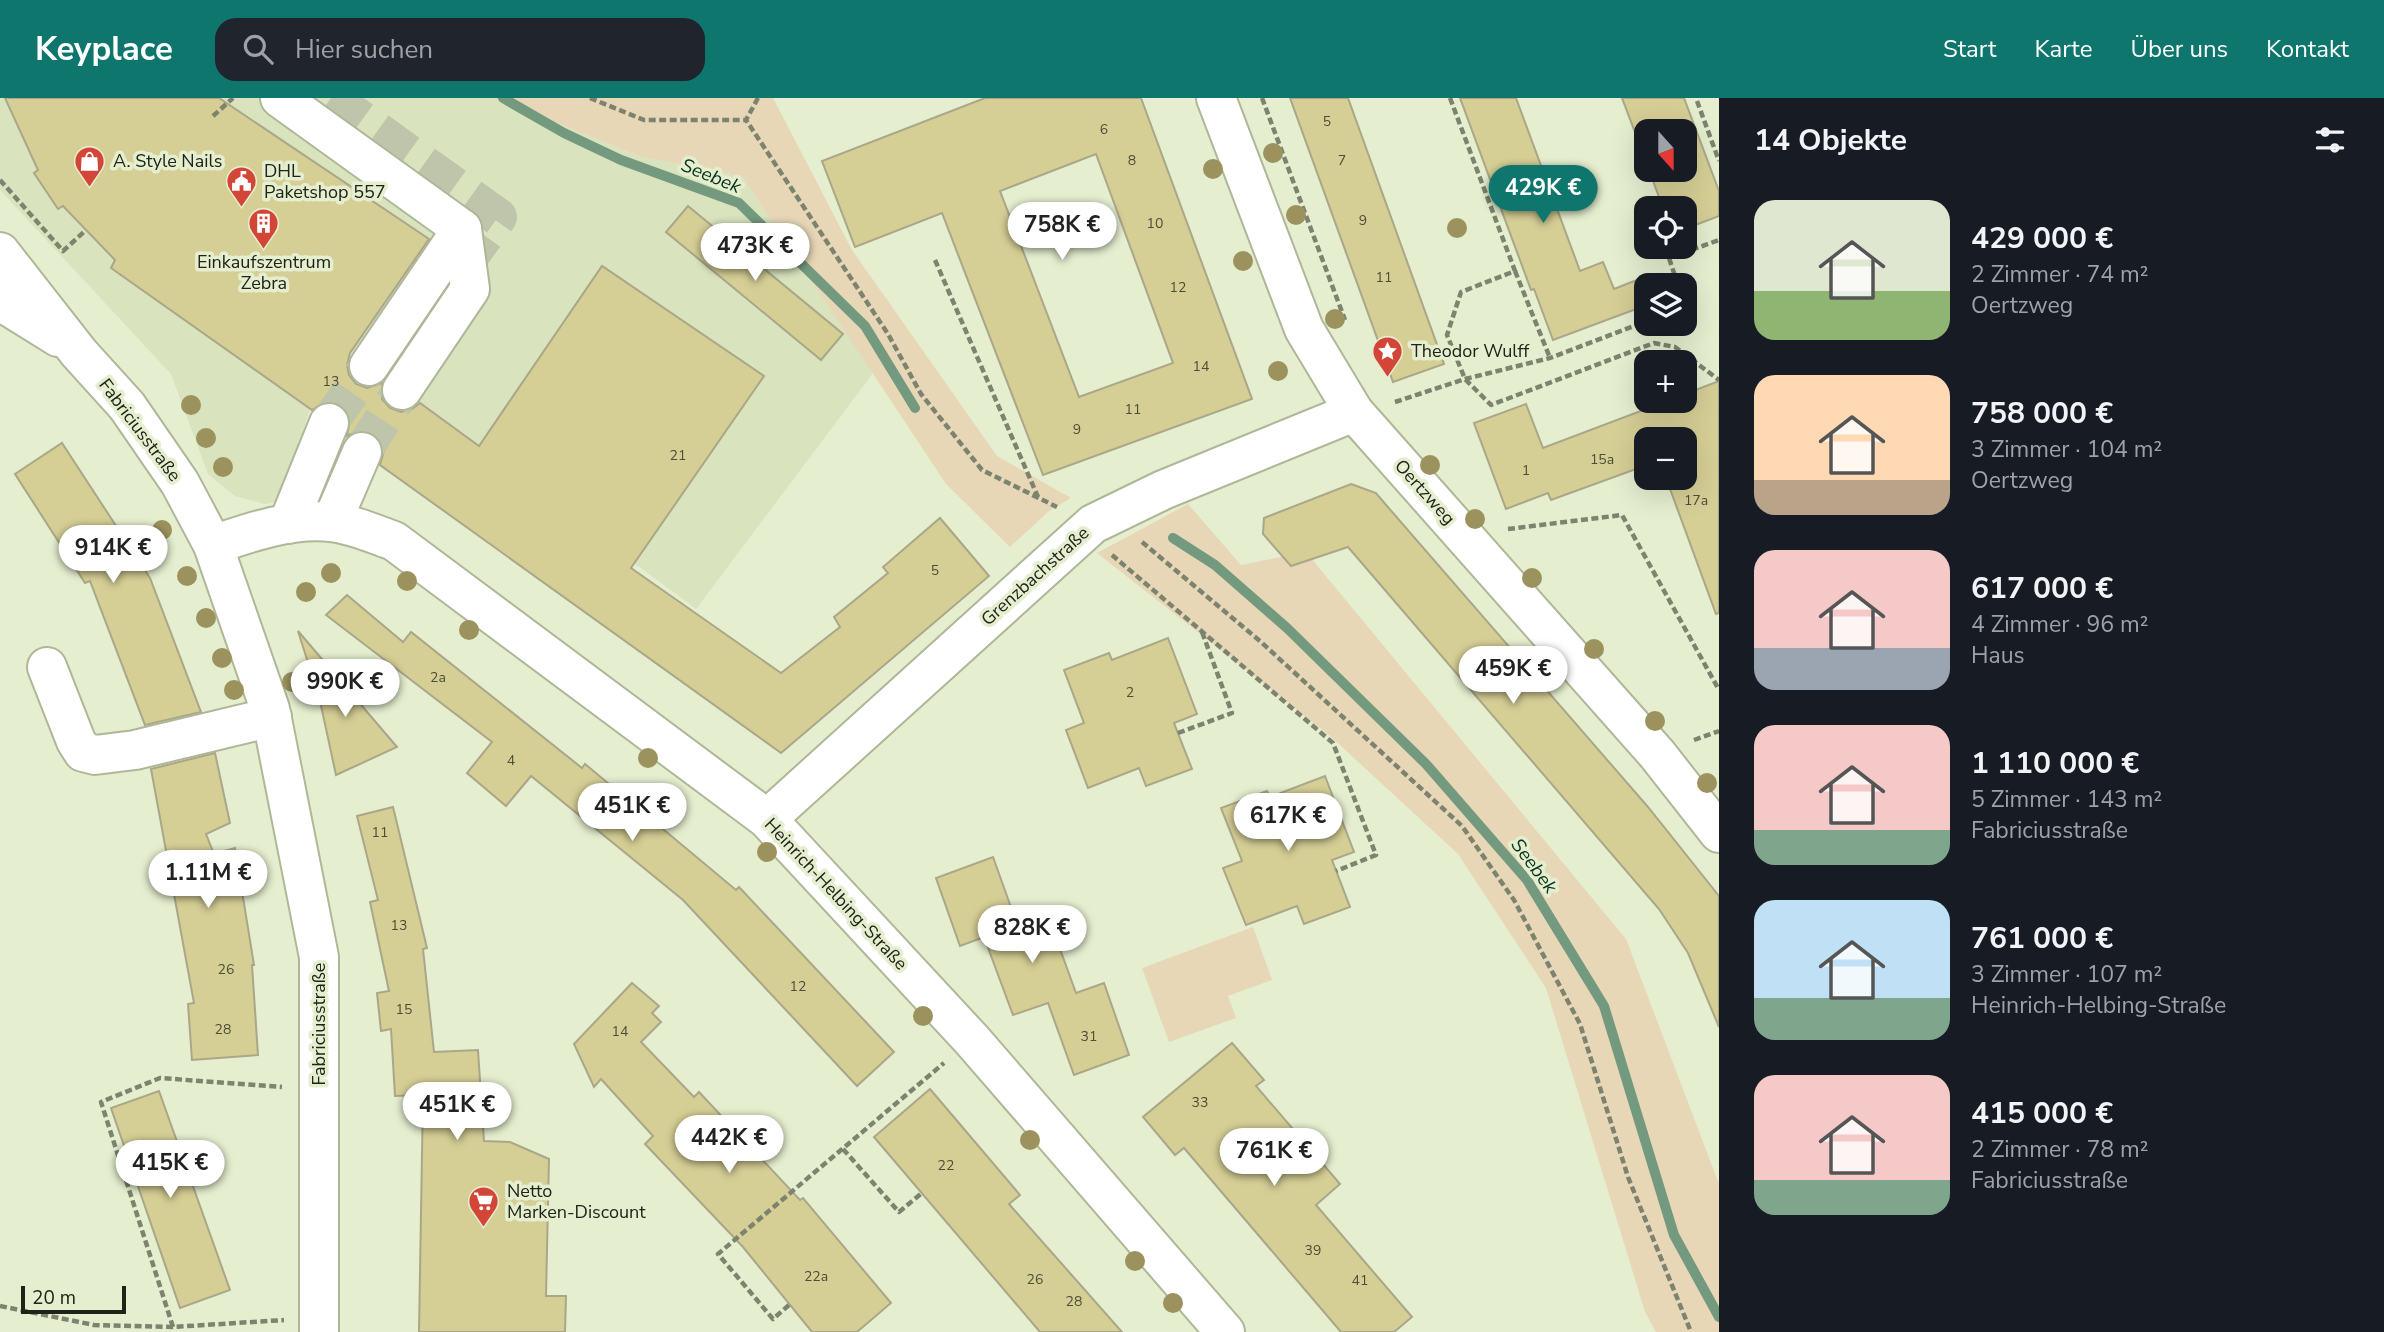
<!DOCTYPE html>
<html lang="de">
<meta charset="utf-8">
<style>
:root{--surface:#171b24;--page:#20242c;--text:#f1f3f6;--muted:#9ea1a6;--accent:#0f766e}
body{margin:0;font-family:"Nunito Sans",sans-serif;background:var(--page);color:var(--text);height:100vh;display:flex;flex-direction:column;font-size:26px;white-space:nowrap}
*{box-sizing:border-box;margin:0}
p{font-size:23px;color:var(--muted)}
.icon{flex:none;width:38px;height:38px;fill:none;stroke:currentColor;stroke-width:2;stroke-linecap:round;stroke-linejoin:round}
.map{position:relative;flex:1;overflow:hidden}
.panel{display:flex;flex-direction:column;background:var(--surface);width:665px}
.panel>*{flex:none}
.needle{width:46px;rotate:159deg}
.buttons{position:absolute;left:1634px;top:21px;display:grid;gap:14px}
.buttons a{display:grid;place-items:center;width:63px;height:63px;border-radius:14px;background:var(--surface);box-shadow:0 7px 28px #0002;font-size:35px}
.scale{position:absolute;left:21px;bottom:18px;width:105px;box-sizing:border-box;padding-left:7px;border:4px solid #202318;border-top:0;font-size:19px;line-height:24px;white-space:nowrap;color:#202318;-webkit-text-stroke:5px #e5eecf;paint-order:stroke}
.price{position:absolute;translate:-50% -60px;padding:0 16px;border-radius:24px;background:#fff;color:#222;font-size:23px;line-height:46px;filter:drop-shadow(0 2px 4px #0008)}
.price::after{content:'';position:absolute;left:50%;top:42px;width:21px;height:16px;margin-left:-10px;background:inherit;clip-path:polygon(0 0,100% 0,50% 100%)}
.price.current{background:var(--accent);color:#fff}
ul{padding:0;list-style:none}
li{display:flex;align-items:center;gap:21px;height:175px;padding:0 35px}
li span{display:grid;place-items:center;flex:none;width:196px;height:140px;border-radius:21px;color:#555}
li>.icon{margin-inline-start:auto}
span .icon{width:84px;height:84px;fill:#fffc;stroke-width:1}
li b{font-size:30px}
h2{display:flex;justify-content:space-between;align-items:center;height:84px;padding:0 35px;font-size:30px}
header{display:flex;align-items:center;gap:42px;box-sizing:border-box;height:98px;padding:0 35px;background:var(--accent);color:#fff}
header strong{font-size:33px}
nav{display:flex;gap:38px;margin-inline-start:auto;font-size:24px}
.search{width:490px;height:63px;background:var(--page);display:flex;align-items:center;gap:18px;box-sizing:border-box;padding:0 24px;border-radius:21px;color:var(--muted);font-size:26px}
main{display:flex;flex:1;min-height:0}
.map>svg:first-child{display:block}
</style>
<header>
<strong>Keyplace</strong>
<div class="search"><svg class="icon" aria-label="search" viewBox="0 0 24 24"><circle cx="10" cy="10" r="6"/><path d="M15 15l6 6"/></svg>Hier suchen</div>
<nav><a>Start</a><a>Karte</a><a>Über uns</a><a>Kontakt</a></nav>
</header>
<main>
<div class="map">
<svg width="1719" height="1234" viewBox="0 0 1719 1234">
<rect width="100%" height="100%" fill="#e5eecf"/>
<polygon fill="#d9e3be" points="0,0 494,0 642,59 742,78 873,275 696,511 351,255 310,311 281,403 265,406 235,398 208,376 171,276 0,92"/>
<g fill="#e7d7b7">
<polygon points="494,0 773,0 852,152 997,358 1071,400 1049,413 1010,449 946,386 742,78 642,59"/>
<polygon points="1188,406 1241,467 1306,454 1626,841 1719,1086 1719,1234 1656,1234 1645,1214 1546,890 1458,756 1329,637 1097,455"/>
<polygon points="1253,829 1272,882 1228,898 1236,920 1169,944 1142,870"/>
</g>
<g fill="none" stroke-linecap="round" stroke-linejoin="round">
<g stroke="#739a7e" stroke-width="10">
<polyline points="503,0 564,35 621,62 739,105 865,228 915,310"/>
<polyline points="1173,440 1215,467 1287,530 1426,666 1527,782 1604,908 1674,1137 1719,1219"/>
</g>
</g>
<g fill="#d5ce95" stroke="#aaa789" stroke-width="2" fill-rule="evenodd">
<polygon points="5,0 219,0 429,141 350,255 347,267 349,277 356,286 367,290 382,285 382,301 390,310 401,314 412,311 420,305 479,348 602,168 764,278 631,470 781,575 840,529 834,519 888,475 883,469 940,420 989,478 781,655 380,367 384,352 380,341 371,334 360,332 347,338 350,321 347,312 338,305 325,304 312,312 111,170 115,162 63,108 58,111 34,75 38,72"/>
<path d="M985,0H1141L1252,301L1043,377L942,115L855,149L822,63ZM1096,56L1173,265L1079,299L1000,93Z"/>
<polygon points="1290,0 1348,0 1444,266 1393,284"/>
<polygon points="1460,0 1516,0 1580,173 1603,164 1614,191 1647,178 1647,207 1553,242 1534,191 1531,192"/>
<polygon points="1622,0 1684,0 1719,93 1719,118 1685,131 1685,110 1663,110 1649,72 1685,72 1685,33 1647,33 1647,66"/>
<polygon points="688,108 843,236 821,262 666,134"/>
<polygon points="1719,283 1719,515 1716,516 1666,380 1685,380 1685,341 1651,341 1647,329 1647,367 1551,402 1548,395 1506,411 1474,325 1526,306 1543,350 1667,303 1685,303 1685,296"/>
<polygon points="62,345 150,480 201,614 145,627 90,483 85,485 15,376"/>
<polygon points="1351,386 1376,395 1387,408 1648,709 1719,798 1719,929 1688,855 1659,811 1348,449 1291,468 1263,436 1264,420"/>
<polygon points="347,497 403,544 411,534 582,670 585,666 736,792 739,789 894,954 857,988 683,802 531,678 506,708 467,675 492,644 326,517"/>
<polygon points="298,533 397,649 336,677 320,603"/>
<polygon points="1168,540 1197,616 1174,625 1192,671 1146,688 1139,670 1088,690 1066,632 1084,625 1064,572 1109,555 1112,562"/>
<polygon points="215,655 230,725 206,736 214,756 235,750 254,867 252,867 258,957 192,962 188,906 194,905 151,671"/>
<polygon points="1325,678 1354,754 1332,762 1350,809 1304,826 1297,808 1246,827 1223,770 1242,763 1221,710 1267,693 1270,699"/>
<polygon points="393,709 427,850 423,851 434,954 478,952 484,1043 510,1044 549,1061 546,1198 566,1198 565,1234 419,1234 423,997 395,998 391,931 381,933 377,895 389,893 370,804 378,802 357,718"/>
<polygon points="993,759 1017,826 1047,815 1076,895 1104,885 1129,957 1074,977 1048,905 1013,917 984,839 960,848 936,780"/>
<polygon points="632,885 659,908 652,915 661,924 641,944 694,999 699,994 800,1102 803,1100 891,1205 857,1234 812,1234 743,1149 645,1046 653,1038 601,981 594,989 574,946"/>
<polygon points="1232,945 1264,982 1256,988 1340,1086 1316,1107 1412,1219 1394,1234 1341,1234 1184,1050 1175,1057 1143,1019"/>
<polygon points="930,991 1020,1097 1009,1106 1122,1234 1040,1234 874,1039"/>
<polygon points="159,993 230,1192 180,1210 111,1010"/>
</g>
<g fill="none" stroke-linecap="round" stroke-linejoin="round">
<g stroke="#bec5aa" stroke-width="38" stroke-dasharray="38 19" stroke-linecap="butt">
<polyline points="331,0 498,119 445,193"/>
<polyline points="329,325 369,268"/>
<polyline points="362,354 402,292"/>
</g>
<defs>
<g id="minor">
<polyline points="280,0 462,131 470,191 402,292"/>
<polyline points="1216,0 1304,231 1354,314 1657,656 1719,735"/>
<polyline points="0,154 79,255 127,308 180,385 213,447 270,611 319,859 319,1234"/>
<polyline points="0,203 58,239"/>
<polyline points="369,268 462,131"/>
<polyline points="332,424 362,354"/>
<polyline points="288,426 329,325"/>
<path d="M213,447C251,434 290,420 331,424C352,426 374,436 394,443L767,721L972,942L1225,1234"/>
<polyline points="47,569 76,643 83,654 95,657 135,652 272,619"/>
<polyline points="767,721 1093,426 1163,392 1354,314"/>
</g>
</defs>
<use href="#minor" stroke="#afb799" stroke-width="42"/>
<g stroke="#7d836e" stroke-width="4.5" stroke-dasharray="7 3.5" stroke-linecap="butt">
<polyline points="590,0 644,22 746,22"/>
<polyline points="758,0 746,22 888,236 921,296 982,372 1057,409"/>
<polyline points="1262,0 1345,222"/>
<polyline points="1450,0 1515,173 1461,194 1447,237 1465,281 1491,307 1654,245 1675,249 1719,282"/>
<polyline points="1697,3 1719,63"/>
<polyline points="213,18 233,0"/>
<polyline points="0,82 63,153 85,133"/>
<polyline points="935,162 1038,399"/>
<polyline points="1515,173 1550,260"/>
<polyline points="1678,187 1669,160 1719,142"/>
<polyline points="1395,304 1465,281 1550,260 1647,223"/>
<polyline points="1508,431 1622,417 1719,592"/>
<polyline points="1142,444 1261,544 1462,728 1514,802 1580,926 1628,1079 1691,1234"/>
<polyline points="1112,457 1333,645 1376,757 1336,773"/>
<polyline points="1178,635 1232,615 1202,534"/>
<polyline points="1694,642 1719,633"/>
<polyline points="843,1051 899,1114 922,1095"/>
<polyline points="789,1207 773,1221 718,1156 944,965"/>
<polyline points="0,1208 94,1227 173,1229 284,1222"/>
<polyline points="173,1229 101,1004 160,980 282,989"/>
</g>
<use href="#minor" stroke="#fff" stroke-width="38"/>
</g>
<g fill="#9c925e">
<circle cx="1273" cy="55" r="10"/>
<circle cx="1213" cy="71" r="10"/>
<circle cx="1296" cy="117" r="10"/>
<circle cx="1457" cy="130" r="10"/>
<circle cx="1243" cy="163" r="10"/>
<circle cx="1335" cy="221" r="10"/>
<circle cx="1278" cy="273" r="10"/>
<circle cx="191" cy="307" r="10"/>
<circle cx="206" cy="340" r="10"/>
<circle cx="1430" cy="367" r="10"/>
<circle cx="223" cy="369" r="10"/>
<circle cx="1475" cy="421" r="10"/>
<circle cx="162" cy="432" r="10"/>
<circle cx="331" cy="475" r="10"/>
<circle cx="187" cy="478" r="10"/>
<circle cx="1532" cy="480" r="10"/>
<circle cx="407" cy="483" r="10"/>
<circle cx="306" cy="494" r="10"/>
<circle cx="206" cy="520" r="10"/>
<circle cx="469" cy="532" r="10"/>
<circle cx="1594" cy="551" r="10"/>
<circle cx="222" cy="560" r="10"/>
<circle cx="292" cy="584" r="10"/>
<circle cx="234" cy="592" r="10"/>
<circle cx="1655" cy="623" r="10"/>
<circle cx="648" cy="660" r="10"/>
<circle cx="1707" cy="685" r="10"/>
<circle cx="767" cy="754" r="10"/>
<circle cx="923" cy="918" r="10"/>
<circle cx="1030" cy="1042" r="10"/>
<circle cx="1135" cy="1163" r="10"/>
<circle cx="1173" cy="1205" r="10"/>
</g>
<defs>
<symbol id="shop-pin" viewBox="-11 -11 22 30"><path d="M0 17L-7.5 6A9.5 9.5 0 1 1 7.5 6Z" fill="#d34637" stroke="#e5eecf"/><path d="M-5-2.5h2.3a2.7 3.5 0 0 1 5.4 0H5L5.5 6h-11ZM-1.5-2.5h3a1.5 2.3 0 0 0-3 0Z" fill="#fff"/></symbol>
<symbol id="civic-pin" viewBox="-11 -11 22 30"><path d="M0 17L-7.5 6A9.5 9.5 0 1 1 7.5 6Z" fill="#d34637" stroke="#e5eecf"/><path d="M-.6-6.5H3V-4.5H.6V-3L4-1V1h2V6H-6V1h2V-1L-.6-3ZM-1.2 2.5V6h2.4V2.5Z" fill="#fff"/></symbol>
<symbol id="building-pin" viewBox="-11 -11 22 30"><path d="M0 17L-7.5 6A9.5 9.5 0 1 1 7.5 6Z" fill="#d34637" stroke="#e5eecf"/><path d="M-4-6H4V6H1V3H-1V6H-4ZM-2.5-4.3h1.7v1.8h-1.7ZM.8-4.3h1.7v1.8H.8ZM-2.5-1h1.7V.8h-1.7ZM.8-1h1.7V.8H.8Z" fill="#fff"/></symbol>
<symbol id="sight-pin" viewBox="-11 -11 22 30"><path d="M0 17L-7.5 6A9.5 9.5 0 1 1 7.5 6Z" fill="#d34637" stroke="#e5eecf"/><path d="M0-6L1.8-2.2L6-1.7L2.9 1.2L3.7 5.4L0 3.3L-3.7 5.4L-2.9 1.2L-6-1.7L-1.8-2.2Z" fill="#fff"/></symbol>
<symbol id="supermarket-pin" viewBox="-11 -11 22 30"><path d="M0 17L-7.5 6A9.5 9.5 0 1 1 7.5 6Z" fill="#d34637" stroke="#e5eecf"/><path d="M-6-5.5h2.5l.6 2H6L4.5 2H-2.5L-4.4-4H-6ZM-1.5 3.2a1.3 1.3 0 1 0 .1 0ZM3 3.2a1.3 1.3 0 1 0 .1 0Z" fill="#fff"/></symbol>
</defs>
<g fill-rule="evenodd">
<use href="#shop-pin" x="72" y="46" width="35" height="47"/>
<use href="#civic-pin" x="224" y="66" width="35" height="47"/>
<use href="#building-pin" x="246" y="108" width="35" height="47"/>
<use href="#sight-pin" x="1370" y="236" width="35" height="47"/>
<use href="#supermarket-pin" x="466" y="1086" width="35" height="47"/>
</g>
<g text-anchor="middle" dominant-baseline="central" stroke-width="7" stroke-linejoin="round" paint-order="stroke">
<g font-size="14" fill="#4d4e37">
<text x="1327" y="23">5</text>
<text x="1104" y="31">6</text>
<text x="1132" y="62">8</text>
<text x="1342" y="62">7</text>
<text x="1363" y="122">9</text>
<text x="1155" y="125">10</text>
<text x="1384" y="179">11</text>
<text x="1178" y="189">12</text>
<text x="1201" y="268">14</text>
<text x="331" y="283">13</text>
<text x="1133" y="311">11</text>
<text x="1077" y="331">9</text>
<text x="678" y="357">21</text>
<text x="1602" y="361">15a</text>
<text x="1526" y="372">1</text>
<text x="1696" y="402">17a</text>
<text x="935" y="472">5</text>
<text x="438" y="579">2a</text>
<text x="1130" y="594">2</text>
<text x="511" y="662">4</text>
<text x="380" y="734">11</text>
<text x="399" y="827">13</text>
<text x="226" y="871">26</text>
<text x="798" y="888">12</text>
<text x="404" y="911">15</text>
<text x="223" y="931">28</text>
<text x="620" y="933">14</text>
<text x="1089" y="938">31</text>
<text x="1200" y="1004">33</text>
<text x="946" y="1067">22</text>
<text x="1313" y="1152">39</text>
<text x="816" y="1178">22a</text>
<text x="1035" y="1181">26</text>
<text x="1360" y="1182">41</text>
<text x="1074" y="1203">28</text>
</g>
<g font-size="18" fill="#202318" stroke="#e5eecf" text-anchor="start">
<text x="113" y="63">A. Style Nails</text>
<text x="264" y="73">DHL<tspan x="264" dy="21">Paketshop 557</tspan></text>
<text x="264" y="164" text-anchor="middle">Einkaufszentrum<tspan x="264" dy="21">Zebra</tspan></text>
<text x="1411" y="253">Theodor Wulff</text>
<text x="507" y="1093">Netto<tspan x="507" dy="21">Marken-Discount</tspan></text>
</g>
<g font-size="18" fill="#202318" stroke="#e5eecf">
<text transform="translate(140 332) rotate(53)">Fabriciusstraße</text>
<text transform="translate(1425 394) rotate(48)">Oertzweg</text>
<text transform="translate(1035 478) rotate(-42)">Grenzbachstraße</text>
<text transform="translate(836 796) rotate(47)">Heinrich-Helbing-Straße</text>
<text transform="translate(319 926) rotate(-90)">Fabriciusstraße</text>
</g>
<g font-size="19" font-style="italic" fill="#05321b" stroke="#e5eecf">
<text transform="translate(711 78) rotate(22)">Seebek</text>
<text transform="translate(1534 768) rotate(53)">Seebek</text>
</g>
</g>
</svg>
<div class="buttons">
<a><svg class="needle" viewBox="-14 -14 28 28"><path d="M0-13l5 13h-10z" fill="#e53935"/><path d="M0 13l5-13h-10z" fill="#9ea1a6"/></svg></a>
<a><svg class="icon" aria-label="locate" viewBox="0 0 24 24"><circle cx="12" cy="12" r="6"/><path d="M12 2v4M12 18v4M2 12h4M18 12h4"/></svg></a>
<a><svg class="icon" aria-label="layers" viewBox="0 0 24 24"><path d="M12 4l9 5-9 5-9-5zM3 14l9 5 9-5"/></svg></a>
<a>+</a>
<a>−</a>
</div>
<div class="scale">20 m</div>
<b class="price current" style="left:1543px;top:127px">429K €</b>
<b class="price" style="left:1062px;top:164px">758K €</b>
<b class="price" style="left:755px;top:185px">473K €</b>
<b class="price" style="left:113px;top:487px">914K €</b>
<b class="price" style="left:1513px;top:608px">459K €</b>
<b class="price" style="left:345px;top:621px">990K €</b>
<b class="price" style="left:632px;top:745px">451K €</b>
<b class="price" style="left:1288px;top:755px">617K €</b>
<b class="price" style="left:208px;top:812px">1.11M €</b>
<b class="price" style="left:1032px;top:867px">828K €</b>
<b class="price" style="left:457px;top:1044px">451K €</b>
<b class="price" style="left:729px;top:1077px">442K €</b>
<b class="price" style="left:1274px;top:1090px">761K €</b>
<b class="price" style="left:170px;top:1102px">415K €</b>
</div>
<section class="panel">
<h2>14 Objekte<svg class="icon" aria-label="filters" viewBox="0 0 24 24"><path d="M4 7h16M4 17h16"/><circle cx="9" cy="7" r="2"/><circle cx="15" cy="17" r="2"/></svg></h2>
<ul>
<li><span style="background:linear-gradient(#dfe7d0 65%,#8fb573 0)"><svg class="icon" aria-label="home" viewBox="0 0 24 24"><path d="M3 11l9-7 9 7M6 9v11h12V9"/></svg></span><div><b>429 000 €</b><p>2 Zimmer · 74 m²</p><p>Oertzweg</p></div></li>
<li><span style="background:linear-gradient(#ffd9b3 75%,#b9a48a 0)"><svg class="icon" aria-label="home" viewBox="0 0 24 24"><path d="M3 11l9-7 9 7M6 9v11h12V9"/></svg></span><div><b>758 000 €</b><p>3 Zimmer · 104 m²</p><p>Oertzweg</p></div></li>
<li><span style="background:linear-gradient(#f6c9c9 70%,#9aa5b1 0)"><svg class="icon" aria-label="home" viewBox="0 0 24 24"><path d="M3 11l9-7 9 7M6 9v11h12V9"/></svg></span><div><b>617 000 €</b><p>4 Zimmer · 96 m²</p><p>Haus</p></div></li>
<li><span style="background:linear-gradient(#f6c9c9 75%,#7fa58c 0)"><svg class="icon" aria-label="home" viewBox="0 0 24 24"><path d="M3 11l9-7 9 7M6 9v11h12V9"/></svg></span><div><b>1 110 000 €</b><p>5 Zimmer · 143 m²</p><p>Fabriciusstraße</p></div></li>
<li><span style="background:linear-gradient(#bfe0f5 70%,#7fa58c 0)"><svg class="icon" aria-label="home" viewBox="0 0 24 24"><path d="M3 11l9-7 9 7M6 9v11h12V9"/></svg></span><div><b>761 000 €</b><p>3 Zimmer · 107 m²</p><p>Heinrich-Helbing-Straße</p></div></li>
<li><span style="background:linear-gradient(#f6c9c9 75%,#7fa58c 0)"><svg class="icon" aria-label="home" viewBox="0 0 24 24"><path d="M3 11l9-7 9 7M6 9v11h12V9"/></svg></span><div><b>415 000 €</b><p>2 Zimmer · 78 m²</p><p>Fabriciusstraße</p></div></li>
</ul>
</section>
</main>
